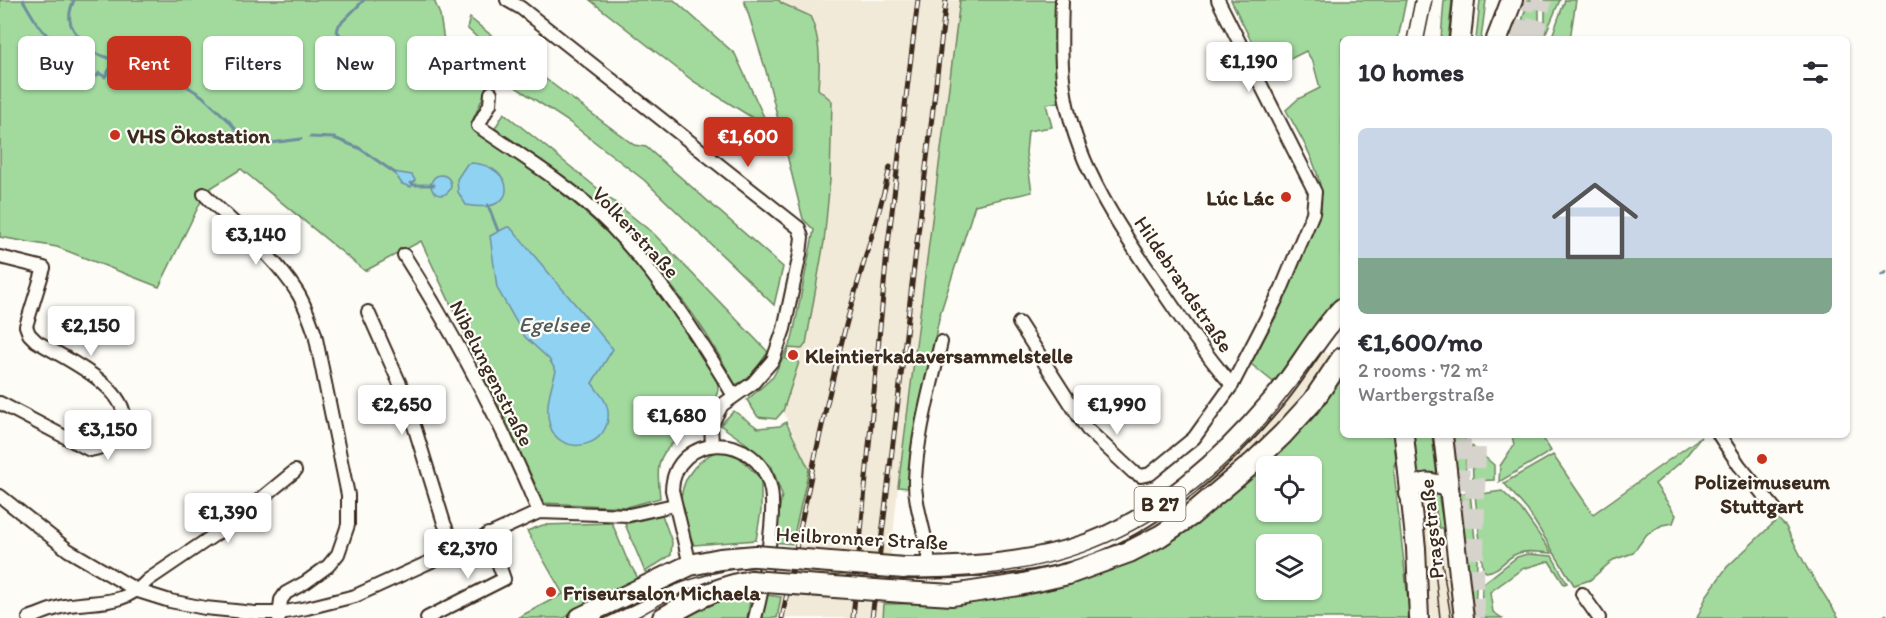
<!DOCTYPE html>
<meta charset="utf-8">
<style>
:root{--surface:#fff;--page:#f7f7f7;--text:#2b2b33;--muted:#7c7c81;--line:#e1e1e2;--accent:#c8321e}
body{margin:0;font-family:Itim,sans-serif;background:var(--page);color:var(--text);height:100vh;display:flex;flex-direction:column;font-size:22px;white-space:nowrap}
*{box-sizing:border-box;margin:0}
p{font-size:20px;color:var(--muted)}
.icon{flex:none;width:33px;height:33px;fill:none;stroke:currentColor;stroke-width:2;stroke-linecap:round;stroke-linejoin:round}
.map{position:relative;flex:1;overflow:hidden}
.drawer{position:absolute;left:1340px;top:36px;width:510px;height:402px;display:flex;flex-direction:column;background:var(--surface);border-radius:9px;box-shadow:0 2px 4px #0004}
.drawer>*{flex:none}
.hud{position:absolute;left:18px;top:36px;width:570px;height:54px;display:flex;gap:12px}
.controls{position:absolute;left:1256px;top:456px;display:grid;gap:12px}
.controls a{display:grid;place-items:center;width:66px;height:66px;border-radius:9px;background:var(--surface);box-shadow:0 2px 4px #0004;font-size:30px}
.price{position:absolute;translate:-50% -51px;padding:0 14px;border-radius:6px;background:#fff;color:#222;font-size:20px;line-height:39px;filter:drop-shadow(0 2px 3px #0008)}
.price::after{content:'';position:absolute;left:50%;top:36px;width:18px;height:14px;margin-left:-9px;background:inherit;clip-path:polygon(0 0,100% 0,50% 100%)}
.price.on{background:var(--accent);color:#fff}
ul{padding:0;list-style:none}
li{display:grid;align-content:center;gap:12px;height:318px;padding:0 18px}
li+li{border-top:2px solid var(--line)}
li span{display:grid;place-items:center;height:186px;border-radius:9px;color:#555}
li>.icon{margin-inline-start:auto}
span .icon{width:108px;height:108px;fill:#fffc;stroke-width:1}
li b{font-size:26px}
h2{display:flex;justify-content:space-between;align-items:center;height:72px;padding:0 18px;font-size:26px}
.chip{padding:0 21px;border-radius:9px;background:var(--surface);box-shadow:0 2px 4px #0004;font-size:21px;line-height:54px}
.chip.on{background:var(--accent);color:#fff}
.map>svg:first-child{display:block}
</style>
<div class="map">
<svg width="1886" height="618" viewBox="0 0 1886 618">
<rect width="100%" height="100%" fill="#fdfcf7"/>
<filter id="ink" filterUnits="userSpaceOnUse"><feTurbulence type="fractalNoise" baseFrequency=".0167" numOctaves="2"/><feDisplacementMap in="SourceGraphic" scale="12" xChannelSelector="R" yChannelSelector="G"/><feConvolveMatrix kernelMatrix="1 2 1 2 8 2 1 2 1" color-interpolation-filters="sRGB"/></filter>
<g filter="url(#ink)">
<g fill="#f2ead8">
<polygon points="779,0 960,0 898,487 891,556 850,551 844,600 884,604 883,618 777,618 809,469 783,411 799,363 785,359 789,347 802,349 824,242 818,89 820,59 813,23 810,16 781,3"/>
<polygon points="1321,349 1331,357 1268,437 1241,464 1156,532 1028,578 1023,566 1175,502"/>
<polygon points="1430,492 1438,518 1456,618 1431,618 1422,514 1418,496"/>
</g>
<g fill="#a2da9e" stroke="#6e825e" stroke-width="1.5" fill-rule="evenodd">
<path d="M0,0H434L440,15L446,54L487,88L471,124C535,172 600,217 651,279C665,296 677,317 690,335C698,346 718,374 718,387C720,406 674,438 664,453C655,466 659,483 660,498L627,507L544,503L421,241L365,271L241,169L206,191L159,287L57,247L0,237Z"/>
<polygon points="590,0 674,0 735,54 769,128 693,81"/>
<path d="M744,0H779L781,3L810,16C821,39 820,64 818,89L832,101L830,180L824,242L806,344L802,349L789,348L785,359L799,362L783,411L776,419L758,417L747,400L773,377L792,340L814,230L803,219L766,71Z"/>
<polygon points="960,0 1057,0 1059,102 1046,104 1052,127 1028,131 1026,153 1032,192 975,205 940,314 920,407 909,488 898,487"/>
<path d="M1231,0H1406L1398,39H1342V297L1277,385L1251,364L1278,313L1321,210C1325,173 1303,142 1286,110L1298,99L1320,88L1313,62L1306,51L1266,71Z"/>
<polygon points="1444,0 1452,0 1448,39 1441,39"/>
<polygon points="1480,0 1486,0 1481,39 1476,39"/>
<polygon points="1528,0 1539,0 1539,39 1517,39"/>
<polygon points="1545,0 1560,0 1545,35"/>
<polygon points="1565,0 1576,0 1570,39 1551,39"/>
<polygon points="470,18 535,71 634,145 646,147 783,267 774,305 644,180 569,122 514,86 515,73 467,28"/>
<path d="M504,113L654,234L768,352L750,378L735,385C698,310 640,243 577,189C551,167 522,148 495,128Z"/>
<path d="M1342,377V435H1394L1396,462L1394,473L1410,618H883L884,604L964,603L1021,593L1132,560L1312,415ZM1266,466H1311V512H1266ZM1266,544H1311V590H1266Z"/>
<polygon points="734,411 758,428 780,426 786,422 809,469 792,544 773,542 782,495 772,467 747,444 720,425"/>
<polygon points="1410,435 1432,435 1437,477 1415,480"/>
<polygon points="1449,435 1465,435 1466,482 1456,482"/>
<polygon points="1512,435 1541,435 1551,451 1499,482 1500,466 1514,445"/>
<polygon points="1701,437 1682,461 1655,484 1676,515 1673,523 1662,525 1647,534 1633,553 1613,560 1590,580 1574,585 1528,511 1504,483 1553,455 1593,514"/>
<polygon points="1472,446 1494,465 1494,480 1473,481"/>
<path d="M719,450L739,457L761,479V511L756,540L694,545C691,536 684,524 682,514C677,484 692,462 719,450Z"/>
<polygon points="1423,487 1438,493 1444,528 1439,528 1432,492 1419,494 1427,581 1425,581 1416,493"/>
<path d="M1502,491L1521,509L1552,553C1541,553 1527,549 1516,554C1505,559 1499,571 1486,572L1483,569L1475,495Z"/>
<polygon points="1470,492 1477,560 1475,618 1472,618 1458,494"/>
<polygon points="662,515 672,542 671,555 645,572 625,524"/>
<polygon points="1778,519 1786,527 1807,568 1839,618 1697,618 1707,595 1727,567"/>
<polygon points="612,523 626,557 639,580 564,618 517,618 563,594 527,531 543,525"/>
<polygon points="1527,554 1552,556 1567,583 1564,584 1549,561 1522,569 1490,592 1493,612 1502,618 1481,618 1482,588 1484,583 1517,557"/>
<polygon points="739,593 751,595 747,618 685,618 681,614 706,601"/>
<polygon points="766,595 781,597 777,618 760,618"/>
</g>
<g fill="#8fd2f1" stroke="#6d8f9d" stroke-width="1.5">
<path d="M472,163C516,166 521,216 466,205L458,192L457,179L467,164Z"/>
<polygon points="394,172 412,175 415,180 411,187 402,184"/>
<circle cx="441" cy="185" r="10"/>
<path d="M507,227H510L613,349L592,383C598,392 607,400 608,411C612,447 561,459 550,426C544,409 551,387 556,371L549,359L525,337L497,288L490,236Z"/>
</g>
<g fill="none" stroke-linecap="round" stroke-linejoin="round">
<g stroke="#6d8f9d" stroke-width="3">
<path d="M23,0C31,14 40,31 54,41C69,51 92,50 108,58C125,67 128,83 152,80L154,77L182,83L202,96L228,120L242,137L263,144L301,139"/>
<path d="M74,0C62,25 76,33 92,52"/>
<polyline points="350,40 343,39 337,31 339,25 364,0"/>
<polyline points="97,76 99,73 105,77 111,67 116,64"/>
<polyline points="310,137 334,138 359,148 395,173"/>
<polyline points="411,183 414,185 434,185"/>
<polyline points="488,205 498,231"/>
<polyline points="1881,275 1886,272"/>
<polyline points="1883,618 1886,615"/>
</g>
<g stroke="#d6d2cc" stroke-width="20" stroke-dasharray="20 10" stroke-linecap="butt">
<polyline points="1517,39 1526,0"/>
<polyline points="1533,39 1542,0"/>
<polyline points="1458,519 1461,435"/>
<polyline points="1475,618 1474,566 1476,435"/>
</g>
<defs>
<g id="street">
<polyline points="507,0 521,8 799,228 802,237 800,254 784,329 773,360 753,383 722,405 711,425 712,445"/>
<path d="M1062,0C1061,33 1060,68 1066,100C1079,169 1120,229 1159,286C1182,320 1205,354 1232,385"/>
<path d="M491,93L490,104L478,126C523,157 571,186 610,225C659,276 698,336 734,396"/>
<path d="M204,194C235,226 273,254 297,292C305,304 310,320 315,334L348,495V525L338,554L328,566L306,582L286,593L281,600L279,618"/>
<path d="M404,255C455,335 502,425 539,512"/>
<path d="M0,257L44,268L26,326L29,334L36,341C62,357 120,383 124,415C117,433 110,448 90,450L0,403"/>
<polyline points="368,312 404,393 444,523 455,549"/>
<polyline points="1019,323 1087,429 1133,472 1141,476 1150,474 1194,438 1232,385 1281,290 1313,213 1315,192 1218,0"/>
<polyline points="1719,435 1739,465 1775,509"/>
<polyline points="0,496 68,550 138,591 170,601 205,608 255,613 280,613 307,608 355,596 539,512 629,515 674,505"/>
<path d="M690,565L672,490C674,433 758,428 771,490C776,518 763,589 755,618"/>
<path d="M929,568C929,538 914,509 915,480C917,434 931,387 941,342"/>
<polyline points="1582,594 1599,618"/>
<path d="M29,618C41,614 53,608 65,606C97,600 123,607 148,580L229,525L295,471"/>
<polyline points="427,618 504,579 488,534"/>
</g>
<g id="secondary">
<polyline points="1404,435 1416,548 1419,618"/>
<polyline points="1443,435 1464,618"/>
<path d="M1409,494C1422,477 1432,482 1449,488"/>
</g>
<g id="primary">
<polyline points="1460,39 1464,0"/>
<polyline points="1497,39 1512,0"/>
<path d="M904,568C966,568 1030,565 1089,544C1158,518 1224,459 1271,403C1297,374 1315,337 1342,309"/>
<polyline points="903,592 952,595 1019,585 1068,574 1129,552 1160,536 1190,516 1254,462 1283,434 1313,401 1342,358"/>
<polyline points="580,618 690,565 720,559 756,556"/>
<path d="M663,618C693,601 716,587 751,581"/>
</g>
</defs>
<use href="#street" stroke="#3b2a1e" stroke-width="16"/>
<use href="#secondary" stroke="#3b2a1e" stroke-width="22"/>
<use href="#primary" stroke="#3b2a1e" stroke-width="24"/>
<use href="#street" stroke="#fdfcf7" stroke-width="12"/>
<use href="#secondary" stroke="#fdfcf7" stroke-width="18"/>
<use href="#primary" stroke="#fdfcf7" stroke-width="20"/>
<g stroke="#3b2a1e" stroke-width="1.5">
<polyline points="1407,39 1415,0"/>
<polyline points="1424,39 1432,0"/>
<polyline points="1428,492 1437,532 1451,618"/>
<polyline points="1435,570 1440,618"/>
<path d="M602,618C660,590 711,564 778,566C820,567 862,577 905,578C1035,581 1141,547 1235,455C1268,424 1295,387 1322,351"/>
<path d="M636,618C661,604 684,590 711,581"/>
</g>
<defs>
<g id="rail">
<path d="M782,618C801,523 820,428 844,333C858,277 878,222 890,167"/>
<polyline points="853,618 887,252 918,0"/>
<polyline points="872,618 946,0"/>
</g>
</defs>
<use href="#rail" stroke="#3b2a1e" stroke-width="5"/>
<use href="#rail" stroke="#fdfcf7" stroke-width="3" stroke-dasharray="9" stroke-linecap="butt"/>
<defs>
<g id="primary-bridge">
<polyline points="756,556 904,568"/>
<polyline points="751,581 903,592"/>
</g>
</defs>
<use href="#primary-bridge" stroke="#3b2a1e" stroke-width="24" stroke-linecap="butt"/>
<use href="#primary-bridge" stroke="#fdfcf7" stroke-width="20"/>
</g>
</g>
<g fill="#c8321e" stroke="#fdfcf7" stroke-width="2">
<circle cx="115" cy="135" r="6"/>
<circle cx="1286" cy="197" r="6"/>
<circle cx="793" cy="355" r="6"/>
<circle cx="1762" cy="459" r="6"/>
<circle cx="551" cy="592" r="6"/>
</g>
<g text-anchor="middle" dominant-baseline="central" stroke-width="4.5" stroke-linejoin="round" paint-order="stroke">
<rect fill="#fdfcf7" stroke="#75695f" stroke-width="1.5" x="1134.5" y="487" width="51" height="34" rx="4.5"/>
<g font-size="20" font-weight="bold" fill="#3b2a1e">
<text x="1160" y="504">B 27</text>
</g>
<g font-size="21" font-weight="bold" fill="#3b2a1e" stroke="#fdfcf7" text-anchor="start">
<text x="127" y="135">VHS Ökostation</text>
<text x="1274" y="197" text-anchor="end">Lúc Lác</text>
<text x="805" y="355">Kleintierkadaversammelstelle</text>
<text x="1762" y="481" text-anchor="middle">Polizeimuseum<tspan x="1762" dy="24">Stuttgart</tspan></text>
<text x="563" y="592">Friseursalon Michaela</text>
</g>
<g font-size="21" fill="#3b2a1e" stroke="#fdfcf7">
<text transform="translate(636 232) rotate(47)">Volkerstraße</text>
<text transform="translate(1184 284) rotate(56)">Hildebrandstraße</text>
<text transform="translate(492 373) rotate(63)">Nibelungenstraße</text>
<text transform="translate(1431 529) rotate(-96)">Pragstraße</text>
<text transform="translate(862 538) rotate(3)">Heilbronner Straße</text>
</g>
<g font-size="22" font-style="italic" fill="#545c5d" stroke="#fdfcf7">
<text x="554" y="324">Egelsee</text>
</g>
</g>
</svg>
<div class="controls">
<a><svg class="icon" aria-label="locate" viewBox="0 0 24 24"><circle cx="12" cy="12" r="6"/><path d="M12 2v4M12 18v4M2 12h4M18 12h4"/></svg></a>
<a><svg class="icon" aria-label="layers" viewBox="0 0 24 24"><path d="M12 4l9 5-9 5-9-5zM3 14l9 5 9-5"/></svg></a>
</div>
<b class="price" style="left:1249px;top:93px">€1,190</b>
<b class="price on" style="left:748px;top:168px">€1,600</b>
<b class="price" style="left:256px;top:266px">€3,140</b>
<b class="price" style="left:91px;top:357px">€2,150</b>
<b class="price" style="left:402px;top:436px">€2,650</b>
<b class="price" style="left:1117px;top:436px">€1,990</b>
<b class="price" style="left:677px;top:447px">€1,680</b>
<b class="price" style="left:108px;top:461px">€3,150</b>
<b class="price" style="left:228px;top:544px">€1,390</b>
<b class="price" style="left:468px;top:580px">€2,370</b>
<div class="hud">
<a class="chip">Buy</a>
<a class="chip on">Rent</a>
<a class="chip">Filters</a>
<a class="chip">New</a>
<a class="chip">Apartment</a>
</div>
<section class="drawer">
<h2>10 homes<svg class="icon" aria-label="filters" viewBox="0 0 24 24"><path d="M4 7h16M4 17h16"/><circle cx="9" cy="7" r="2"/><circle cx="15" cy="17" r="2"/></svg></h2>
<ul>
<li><span style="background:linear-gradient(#c9d6e8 70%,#7fa58c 0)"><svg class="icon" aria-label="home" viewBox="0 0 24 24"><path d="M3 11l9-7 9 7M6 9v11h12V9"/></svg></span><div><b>€1,600/mo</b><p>2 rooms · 72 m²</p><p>Wartbergstraße</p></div></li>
</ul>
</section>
</div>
